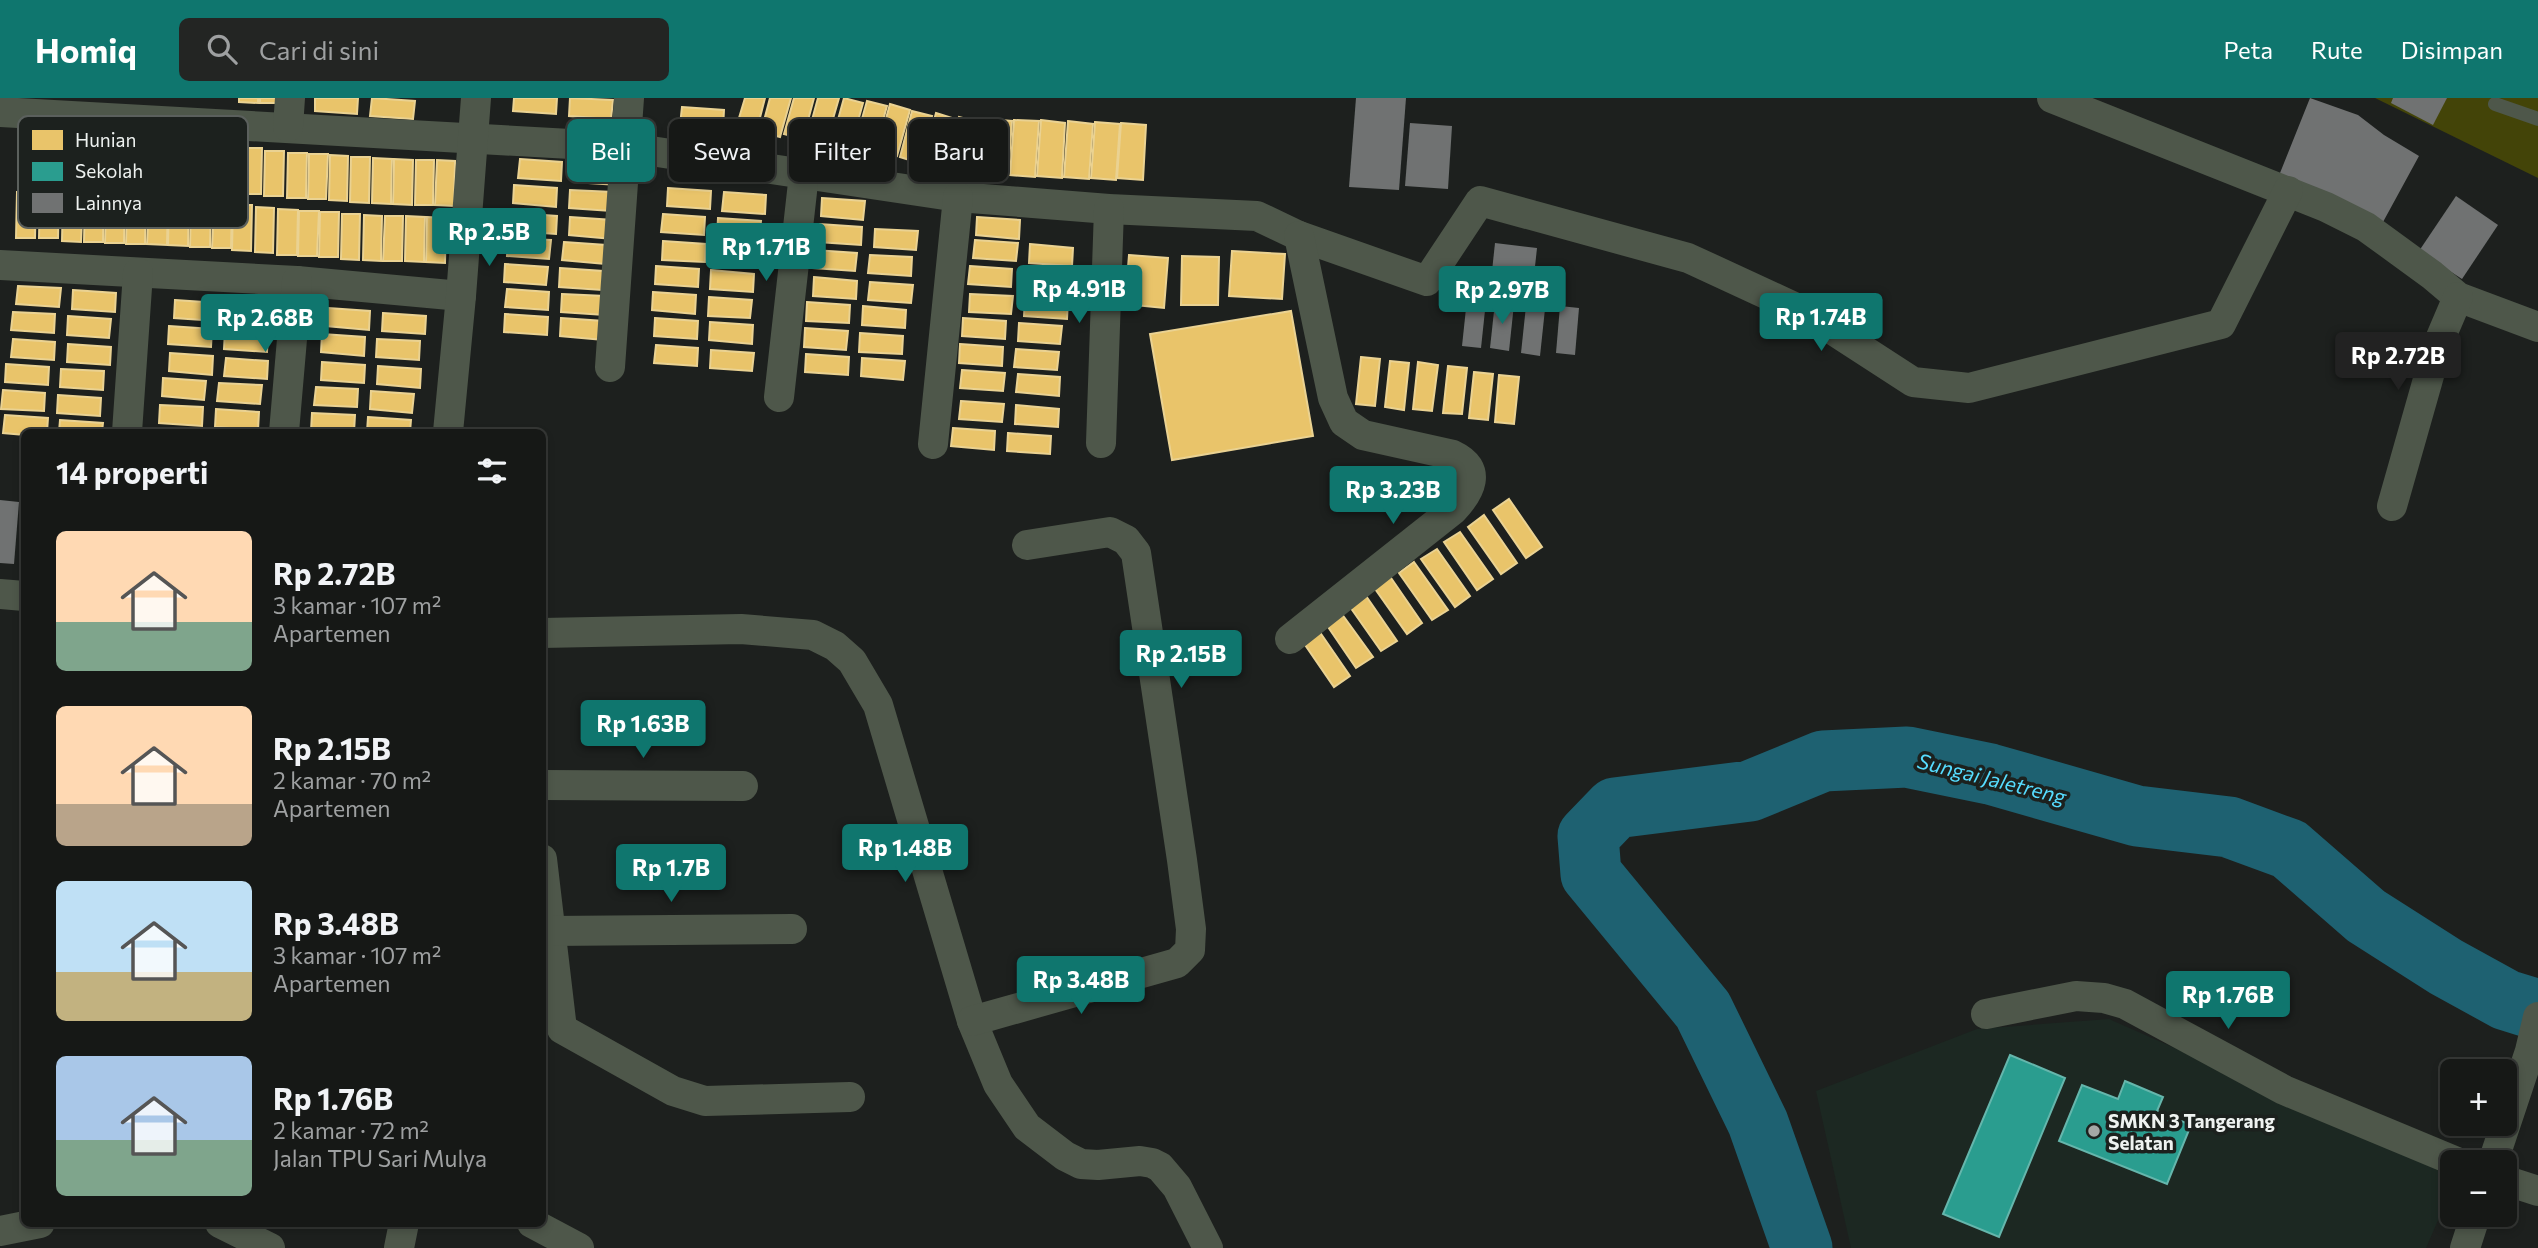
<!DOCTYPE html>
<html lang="id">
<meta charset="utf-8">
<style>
:root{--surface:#161816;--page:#232523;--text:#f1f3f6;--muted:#9ea0a1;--line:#353735;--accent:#0f766e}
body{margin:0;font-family:Commissioner,sans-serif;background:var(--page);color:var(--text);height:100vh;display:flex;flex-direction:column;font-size:26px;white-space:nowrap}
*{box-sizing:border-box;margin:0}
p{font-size:23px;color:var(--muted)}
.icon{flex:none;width:38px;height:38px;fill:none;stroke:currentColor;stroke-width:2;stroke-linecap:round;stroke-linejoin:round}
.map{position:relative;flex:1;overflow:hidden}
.drawer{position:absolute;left:21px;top:331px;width:525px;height:798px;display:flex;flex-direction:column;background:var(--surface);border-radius:10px;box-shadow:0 4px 10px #0003,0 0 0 2px var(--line)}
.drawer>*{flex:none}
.guide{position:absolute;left:567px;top:21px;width:665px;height:63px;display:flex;gap:14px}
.fabs{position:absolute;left:2440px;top:961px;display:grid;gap:14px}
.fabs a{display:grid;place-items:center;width:77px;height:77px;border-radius:10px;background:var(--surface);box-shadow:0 4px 10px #0003,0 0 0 2px var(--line);font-size:35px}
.price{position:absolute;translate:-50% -60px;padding:0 16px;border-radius:7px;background:var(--accent);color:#fff;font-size:23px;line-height:46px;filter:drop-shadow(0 2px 4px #0008)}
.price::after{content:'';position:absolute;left:50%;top:42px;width:21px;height:16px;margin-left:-10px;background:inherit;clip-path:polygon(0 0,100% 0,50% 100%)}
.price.selected{background:#222;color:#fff}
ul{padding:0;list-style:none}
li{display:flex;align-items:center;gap:21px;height:175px;padding:0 35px}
li span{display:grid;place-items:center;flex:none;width:196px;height:140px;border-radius:10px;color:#555}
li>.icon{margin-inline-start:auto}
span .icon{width:84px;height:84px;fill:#fffc;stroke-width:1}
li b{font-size:30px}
h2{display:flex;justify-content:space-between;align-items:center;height:84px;padding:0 35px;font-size:30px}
.pill{padding:0 24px;border-radius:10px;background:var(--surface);box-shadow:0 4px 10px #0003,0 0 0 2px var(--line);font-size:24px;line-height:63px}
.pill.selected{background:var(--accent);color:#fff}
header{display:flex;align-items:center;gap:42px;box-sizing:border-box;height:98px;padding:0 35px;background:var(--accent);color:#fff}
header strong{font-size:33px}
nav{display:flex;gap:38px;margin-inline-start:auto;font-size:24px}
.search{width:490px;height:63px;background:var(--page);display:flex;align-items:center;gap:18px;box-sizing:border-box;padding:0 24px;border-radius:10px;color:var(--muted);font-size:26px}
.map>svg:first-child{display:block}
</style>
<header>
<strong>Homiq</strong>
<div class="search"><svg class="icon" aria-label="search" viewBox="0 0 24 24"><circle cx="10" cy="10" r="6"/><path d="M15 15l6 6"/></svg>Cari di sini</div>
<nav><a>Peta</a><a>Rute</a><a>Disimpan</a></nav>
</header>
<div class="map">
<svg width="2538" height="1150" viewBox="0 0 2538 1150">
<rect width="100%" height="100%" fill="#1d201e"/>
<polygon fill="#1c2822" points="2109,921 2452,1073 2452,1090 2426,1150 1851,1150 1816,993 1977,931"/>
<polygon fill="#434408" points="2375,0 2538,0 2538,80"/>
<g fill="#e9c46a" stroke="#ead292" stroke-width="2">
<polygon points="239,0 258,0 258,5 239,4"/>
<rect x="260" y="0" width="19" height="5"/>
<polygon points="315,0 358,0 357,16 315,13"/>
<polygon points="372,0 415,3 413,21 370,18"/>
<polygon points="514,0 557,0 556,16 513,13"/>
<polygon points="570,0 613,2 611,21 569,18"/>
<polygon points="745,0 765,0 756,35 736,30"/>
<polygon points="770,0 791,0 780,39 761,34"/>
<polygon points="794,0 814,0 803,41 784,36"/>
<polygon points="818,0 839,0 826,45 807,40"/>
<polygon points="844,0 863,5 850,52 831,47"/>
<polygon points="867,3 887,8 874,55 854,49"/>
<polygon points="890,6 910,12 897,58 877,53"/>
<polygon points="682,9 724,12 723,31 680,27"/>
<polygon points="912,13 932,18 919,65 900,59"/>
<polygon points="936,15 955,21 942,67 923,62"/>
<polygon points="959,19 978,24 965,71 946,66"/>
<polygon points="988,21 1012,23 1008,78 984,76"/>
<polygon points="1014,22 1039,23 1035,79 1010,77"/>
<polygon points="1041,22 1065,25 1062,80 1037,78"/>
<polygon points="1068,23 1093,26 1089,81 1064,79"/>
<polygon points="1095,24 1120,26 1116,82 1091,80"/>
<polygon points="1121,25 1146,27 1143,82 1117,80"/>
<polygon points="243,50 262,50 261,96 242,96"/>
<polygon points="265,53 284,53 283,98 264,98"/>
<polygon points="288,55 307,55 306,100 287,100"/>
<polygon points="309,56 328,56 326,101 308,101"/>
<polygon points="330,57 348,58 347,103 329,102"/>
<polygon points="351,59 370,59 369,105 350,104"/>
<polygon points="373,60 392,61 391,106 372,105"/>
<polygon points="394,61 413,62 412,107 393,106"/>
<polygon points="520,61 562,64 561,83 518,80"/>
<polygon points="416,62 434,62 433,107 415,107"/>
<polygon points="437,62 455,63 454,108 435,107"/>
<polygon points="575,66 618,69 617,87 574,84"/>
<polygon points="514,87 557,90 556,109 513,105"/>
<polygon points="668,90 711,93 710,111 667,108"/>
<polygon points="570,92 613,94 611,113 569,110"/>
<polygon points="17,94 36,95 35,140 16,140"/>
<polygon points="40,94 59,95 58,140 39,140"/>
<polygon points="724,94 766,97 765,116 722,113"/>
<polygon points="63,98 83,98 81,144 62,143"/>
<polygon points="85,99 104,99 103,144 84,144"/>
<polygon points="106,100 125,100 124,145 105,145"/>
<polygon points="822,100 865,103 863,122 821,118"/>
<polygon points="127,101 146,101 145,146 126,146"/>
<polygon points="149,101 168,102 167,147 147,146"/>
<polygon points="169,102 189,102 188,148 168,147"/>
<polygon points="191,104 211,104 210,149 190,149"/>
<polygon points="214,105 232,105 231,150 212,150"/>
<polygon points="233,107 252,107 251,153 232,152"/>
<polygon points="256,109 274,110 273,155 255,154"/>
<polygon points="278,111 298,112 297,157 277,157"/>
<polygon points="299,113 319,113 317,158 298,158"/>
<polygon points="320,114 339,114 338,159 319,159"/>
<polygon points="514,115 557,118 556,136 513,133"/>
<polygon points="342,116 360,116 359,162 341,161"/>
<polygon points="663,116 705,119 704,137 661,134"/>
<polygon points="364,117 382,118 381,163 363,162"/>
<polygon points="385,118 403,118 402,163 383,163"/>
<polygon points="406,118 425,119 424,164 405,163"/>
<polygon points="427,119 446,120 445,165 426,164"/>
<polygon points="570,119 613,122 612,141 569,137"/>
<polygon points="977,119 1020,122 1019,141 976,137"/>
<polygon points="718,120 761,123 759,142 717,139"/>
<polygon points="819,126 862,129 861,147 818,144"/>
<polygon points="875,131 918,133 916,152 874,149"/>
<polygon points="508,140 551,142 549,161 507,158"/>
<polygon points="975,142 1018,145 1016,163 973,160"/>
<polygon points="663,143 706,146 705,164 662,162"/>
<polygon points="564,144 606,147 605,166 562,162"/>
<polygon points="1030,146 1073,150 1072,168 1029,165"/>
<polygon points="719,148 761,151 760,169 717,166"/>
<polygon points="814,152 857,155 855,173 813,170"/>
<polygon points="1232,153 1285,156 1282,201 1229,198"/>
<polygon points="870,157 912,159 911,178 868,175"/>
<polygon points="1129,157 1168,160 1164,210 1125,206"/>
<polygon points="1182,158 1219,159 1218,207 1181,207"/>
<polygon points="505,166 548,169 546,187 504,184"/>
<polygon points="656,168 699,171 698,189 655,186"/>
<polygon points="970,168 1012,171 1011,189 968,186"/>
<polygon points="560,170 603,173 602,192 559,189"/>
<polygon points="711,172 754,176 753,194 710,191"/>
<polygon points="1025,172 1068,176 1067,194 1024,191"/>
<polygon points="814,179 857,183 856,201 813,198"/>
<polygon points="870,184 913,187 911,205 868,202"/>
<polygon points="18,188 61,190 59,209 16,206"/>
<polygon points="507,191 549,194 548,212 505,209"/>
<polygon points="73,192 116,195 115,214 72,211"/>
<polygon points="653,194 696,197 695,216 652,212"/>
<polygon points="562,196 605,198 604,217 561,214"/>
<polygon points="970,196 1013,198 1011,216 969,214"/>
<polygon points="709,199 752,202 750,220 708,218"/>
<polygon points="1025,200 1068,203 1067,221 1024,218"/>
<polygon points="175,202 218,205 217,223 174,220"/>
<polygon points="807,204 850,207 849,225 806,223"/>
<polygon points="230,206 273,210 272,228 229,225"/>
<polygon points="863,208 906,212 905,230 862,227"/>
<polygon points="328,210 370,213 369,232 326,228"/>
<polygon points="1291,213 1313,338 1172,362 1150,236"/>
<polygon points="13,214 55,216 54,235 11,232"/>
<polygon points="383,215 426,218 425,236 382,233"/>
<polygon points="505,216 548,219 547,237 504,234"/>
<polygon points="68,218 111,221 109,240 67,237"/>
<polygon points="561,220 604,223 603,242 560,238"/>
<polygon points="655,220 698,223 697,241 654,238"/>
<polygon points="963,220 1006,223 1005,241 962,238"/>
<polygon points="710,224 753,227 752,246 709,242"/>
<polygon points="1019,225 1062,228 1060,246 1018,243"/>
<polygon points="169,228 212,231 211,249 168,246"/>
<polygon points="805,230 848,233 846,252 804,249"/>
<polygon points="225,232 268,236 267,254 224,251"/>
<polygon points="860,235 903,238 902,256 859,254"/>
<polygon points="322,236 365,239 364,258 321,254"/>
<polygon points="13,241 55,244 54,262 11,259"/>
<polygon points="377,241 420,243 419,262 376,259"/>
<polygon points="68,246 111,249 110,267 67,264"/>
<polygon points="960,246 1003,249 1002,268 959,265"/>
<polygon points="656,247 698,250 697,268 654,265"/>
<polygon points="1016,251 1059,254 1057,272 1014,269"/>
<polygon points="711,252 754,255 752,273 710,270"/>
<polygon points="170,255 213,258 212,277 169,273"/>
<polygon points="806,256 849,259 848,277 805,274"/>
<polygon points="1361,259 1380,261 1375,308 1356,306"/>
<polygon points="226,260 268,263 267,281 224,278"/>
<polygon points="862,260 905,263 903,282 861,278"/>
<polygon points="1390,263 1409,265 1404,312 1385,309"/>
<polygon points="322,264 365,267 364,285 321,282"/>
<polygon points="1418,264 1438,267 1432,313 1413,311"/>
<polygon points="6,266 49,269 48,287 5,284"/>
<polygon points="378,268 421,271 420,290 377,286"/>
<polygon points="1448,268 1467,270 1462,316 1443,315"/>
<polygon points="61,271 104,273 103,292 60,289"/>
<polygon points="962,272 1005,275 1003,293 960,290"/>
<polygon points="1474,274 1493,276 1488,322 1469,320"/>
<polygon points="1018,276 1060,279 1059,298 1016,294"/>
<polygon points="1499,277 1519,279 1514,326 1495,324"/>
<polygon points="163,280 206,283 204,302 162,298"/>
<polygon points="219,285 262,287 260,306 217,303"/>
<polygon points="316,289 358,291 357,309 314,307"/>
<polygon points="3,292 45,295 44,313 1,311"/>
<polygon points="371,293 414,296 412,315 370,311"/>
<polygon points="58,297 101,300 100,318 57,315"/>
<polygon points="961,303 1004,306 1002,324 959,321"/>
<polygon points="160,307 203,309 202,328 159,325"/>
<polygon points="1016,307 1059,311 1058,329 1015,326"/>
<polygon points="216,311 259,314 258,332 215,329"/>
<polygon points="312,315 355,317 354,334 311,333"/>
<polygon points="5,317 48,320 47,334 24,334 24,337 3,335"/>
<polygon points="368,319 411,322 410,334 367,334"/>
<polygon points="60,322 103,325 102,334 59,334"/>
<polygon points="953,330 995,333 994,352 951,348"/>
<polygon points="1008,335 1051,338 1050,356 1007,353"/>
<polygon points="1509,401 1542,449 1526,460 1493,412"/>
<polygon points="1484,417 1517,465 1501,476 1468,429"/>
<polygon points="1460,434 1493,481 1477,492 1444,444"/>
<polygon points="1437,451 1470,498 1455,509 1421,461"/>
<polygon points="1414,464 1448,512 1432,522 1399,475"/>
<polygon points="1389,477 1422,525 1407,536 1373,488"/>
<polygon points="1364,495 1397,543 1381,553 1348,506"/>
<polygon points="1339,512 1373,559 1356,570 1324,523"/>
<polygon points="1317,530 1350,578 1334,589 1301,541"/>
</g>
<g fill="#2a9d8f" stroke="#65b6ac" stroke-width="2">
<polygon points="2010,957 2065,980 1999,1139 1943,1116"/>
<polygon points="2125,983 2163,999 2157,1013 2191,1027 2167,1086 2059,1043 2082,987 2118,1001"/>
</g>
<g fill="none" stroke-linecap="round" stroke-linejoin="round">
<polyline stroke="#1e6171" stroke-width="61" points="1802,1150 1758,1025 1703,912 1591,776 1588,738 1615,710 1750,693 1823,663 1907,659 1990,676 2137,718 2229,729 2289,751 2366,818 2446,869 2506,902 2538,912"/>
</g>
<g fill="#707272">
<polygon points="1356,0 1406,0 1399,92 1349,89"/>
<polygon points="2310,0 2358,17 2384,37 2419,58 2383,124 2278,80"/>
<polygon points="2393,0 2447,0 2433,27 2391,5"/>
<polygon points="1410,25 1452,28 1448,91 1405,88"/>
<polygon points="2456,98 2498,127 2462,181 2419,153"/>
<polygon points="1495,145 1537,150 1532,196 1490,192"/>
<polygon points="1467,201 1486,203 1481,250 1462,248"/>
<polygon points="1495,204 1514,206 1509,253 1490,250"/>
<polygon points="1526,208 1545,211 1540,258 1521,255"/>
<polygon points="1560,208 1579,210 1575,257 1556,255"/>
<polygon points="0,402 19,404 14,466 0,465"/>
</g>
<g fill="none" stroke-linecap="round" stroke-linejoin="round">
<polyline stroke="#4e574a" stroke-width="14" points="2495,6 2538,21"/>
<g stroke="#4e574a" stroke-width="30">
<polyline points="2052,0 2326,109 2366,129 2432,177 2458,199 2538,229"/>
<polyline points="0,14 624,49 958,99 1109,111 1257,118 1299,138 1427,183 1480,103 1688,160 1805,214 1913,284 1969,290 2221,226 2288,93"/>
<polyline points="288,29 290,0"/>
<polyline points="0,167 297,183 461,198"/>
<polyline points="610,269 629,0"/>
<polyline points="779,299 804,76"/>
<polyline points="127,334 138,175"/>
<polyline points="284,334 297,183"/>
<polyline points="448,334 461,198 476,0"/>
<polyline points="1101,345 1109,111"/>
<polyline points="933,346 958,99"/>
<polyline points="2392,408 2438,246 2458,199"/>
<polyline points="0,496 24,498"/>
<polyline points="542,535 741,531 813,537 835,548 852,563 878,607 972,923 998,986 1027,1029 1065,1058 1081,1066 1098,1067 1140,1063 1152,1065 1160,1069 1177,1089 1208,1150"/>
<path d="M1290,541L1453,412C1470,394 1483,371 1453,357L1363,337L1344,324L1333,300L1299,138"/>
<polyline points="542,687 743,688"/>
<polyline points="542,761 562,931 673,993 705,1003 850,999"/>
<polyline points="549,833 792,831"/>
<polyline points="1986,916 2076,898 2104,900 2125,906 2284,992 2457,1064"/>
<polyline points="972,923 1177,865 1190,852 1191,831 1182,762 1136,455 1126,442 1110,434 1027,447"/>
<polyline points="2493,1064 2530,953 2538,919"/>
<polyline points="2504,1082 2538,1093"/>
<polyline points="220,1125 270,1150"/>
<polyline points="532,1125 579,1150"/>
<polyline points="0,1133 40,1125"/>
<polyline points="399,1150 404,1125"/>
<polyline points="2465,1150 2476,1116"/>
</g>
</g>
<circle fill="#a5a8a6" stroke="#1c211e" stroke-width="2.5" cx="2094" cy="1033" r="7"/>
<g text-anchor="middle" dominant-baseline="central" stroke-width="7" stroke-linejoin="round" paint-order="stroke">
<g font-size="19" font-weight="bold" fill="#eef2f0" stroke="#1c211e" text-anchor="start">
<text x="2108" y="1022">SMKN 3 Tangerang<tspan x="2108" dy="22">Selatan</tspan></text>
</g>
<g font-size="21" font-style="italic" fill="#56dcfe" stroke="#1c211e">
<text transform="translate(1992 680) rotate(14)">Sungai Jaletreng</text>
</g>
</g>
<rect x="18" y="18" width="230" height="112" rx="10" fill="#1c211e" stroke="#5b605d" stroke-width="2"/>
<rect x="32" y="32" width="31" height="20" fill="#e9c46a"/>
<rect x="32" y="64" width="31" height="19" fill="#2a9d8f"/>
<rect x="32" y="95" width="31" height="20" fill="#707272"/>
<g font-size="19" fill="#eef2f0">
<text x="75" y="49">Hunian</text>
<text x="75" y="80">Sekolah</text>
<text x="75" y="112">Lainnya</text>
</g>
</svg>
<div class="fabs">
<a>+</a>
<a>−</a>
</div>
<b class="price" style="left:489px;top:170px">Rp 2.5B</b>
<b class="price" style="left:766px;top:185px">Rp 1.71B</b>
<b class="price" style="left:1079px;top:227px">Rp 4.91B</b>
<b class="price" style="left:1502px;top:228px">Rp 2.97B</b>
<b class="price" style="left:1821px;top:255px">Rp 1.74B</b>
<b class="price" style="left:265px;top:256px">Rp 2.68B</b>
<b class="price selected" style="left:2398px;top:294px">Rp 2.72B</b>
<b class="price" style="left:1393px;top:428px">Rp 3.23B</b>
<b class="price" style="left:1181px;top:592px">Rp 2.15B</b>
<b class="price" style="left:643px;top:662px">Rp 1.63B</b>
<b class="price" style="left:905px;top:786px">Rp 1.48B</b>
<b class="price" style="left:671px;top:806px">Rp 1.7B</b>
<b class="price" style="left:1081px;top:918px">Rp 3.48B</b>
<b class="price" style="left:2228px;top:933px">Rp 1.76B</b>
<div class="guide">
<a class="pill selected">Beli</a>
<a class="pill">Sewa</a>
<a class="pill">Filter</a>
<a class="pill">Baru</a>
</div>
<section class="drawer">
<h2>14 properti<svg class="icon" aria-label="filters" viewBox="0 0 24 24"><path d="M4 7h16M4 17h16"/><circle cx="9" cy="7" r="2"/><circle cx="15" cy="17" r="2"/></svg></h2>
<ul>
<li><span style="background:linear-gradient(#ffd9b3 65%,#7fa58c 0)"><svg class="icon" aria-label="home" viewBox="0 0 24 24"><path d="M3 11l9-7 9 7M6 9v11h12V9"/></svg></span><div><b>Rp 2.72B</b><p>3 kamar · 107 m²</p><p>Apartemen</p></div></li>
<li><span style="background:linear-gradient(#ffd9b3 70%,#b9a48a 0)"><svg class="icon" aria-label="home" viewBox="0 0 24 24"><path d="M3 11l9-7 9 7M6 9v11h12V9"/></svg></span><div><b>Rp 2.15B</b><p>2 kamar · 70 m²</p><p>Apartemen</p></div></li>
<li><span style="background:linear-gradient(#bfe0f5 65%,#c2b280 0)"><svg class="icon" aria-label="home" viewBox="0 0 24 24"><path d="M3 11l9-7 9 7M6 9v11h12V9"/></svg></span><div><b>Rp 3.48B</b><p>3 kamar · 107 m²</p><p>Apartemen</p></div></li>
<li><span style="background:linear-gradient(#a9c7e8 60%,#7fa58c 0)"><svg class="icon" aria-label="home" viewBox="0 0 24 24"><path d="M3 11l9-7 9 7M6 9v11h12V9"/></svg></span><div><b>Rp 1.76B</b><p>2 kamar · 72 m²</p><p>Jalan TPU Sari Mulya</p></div></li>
</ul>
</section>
</div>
